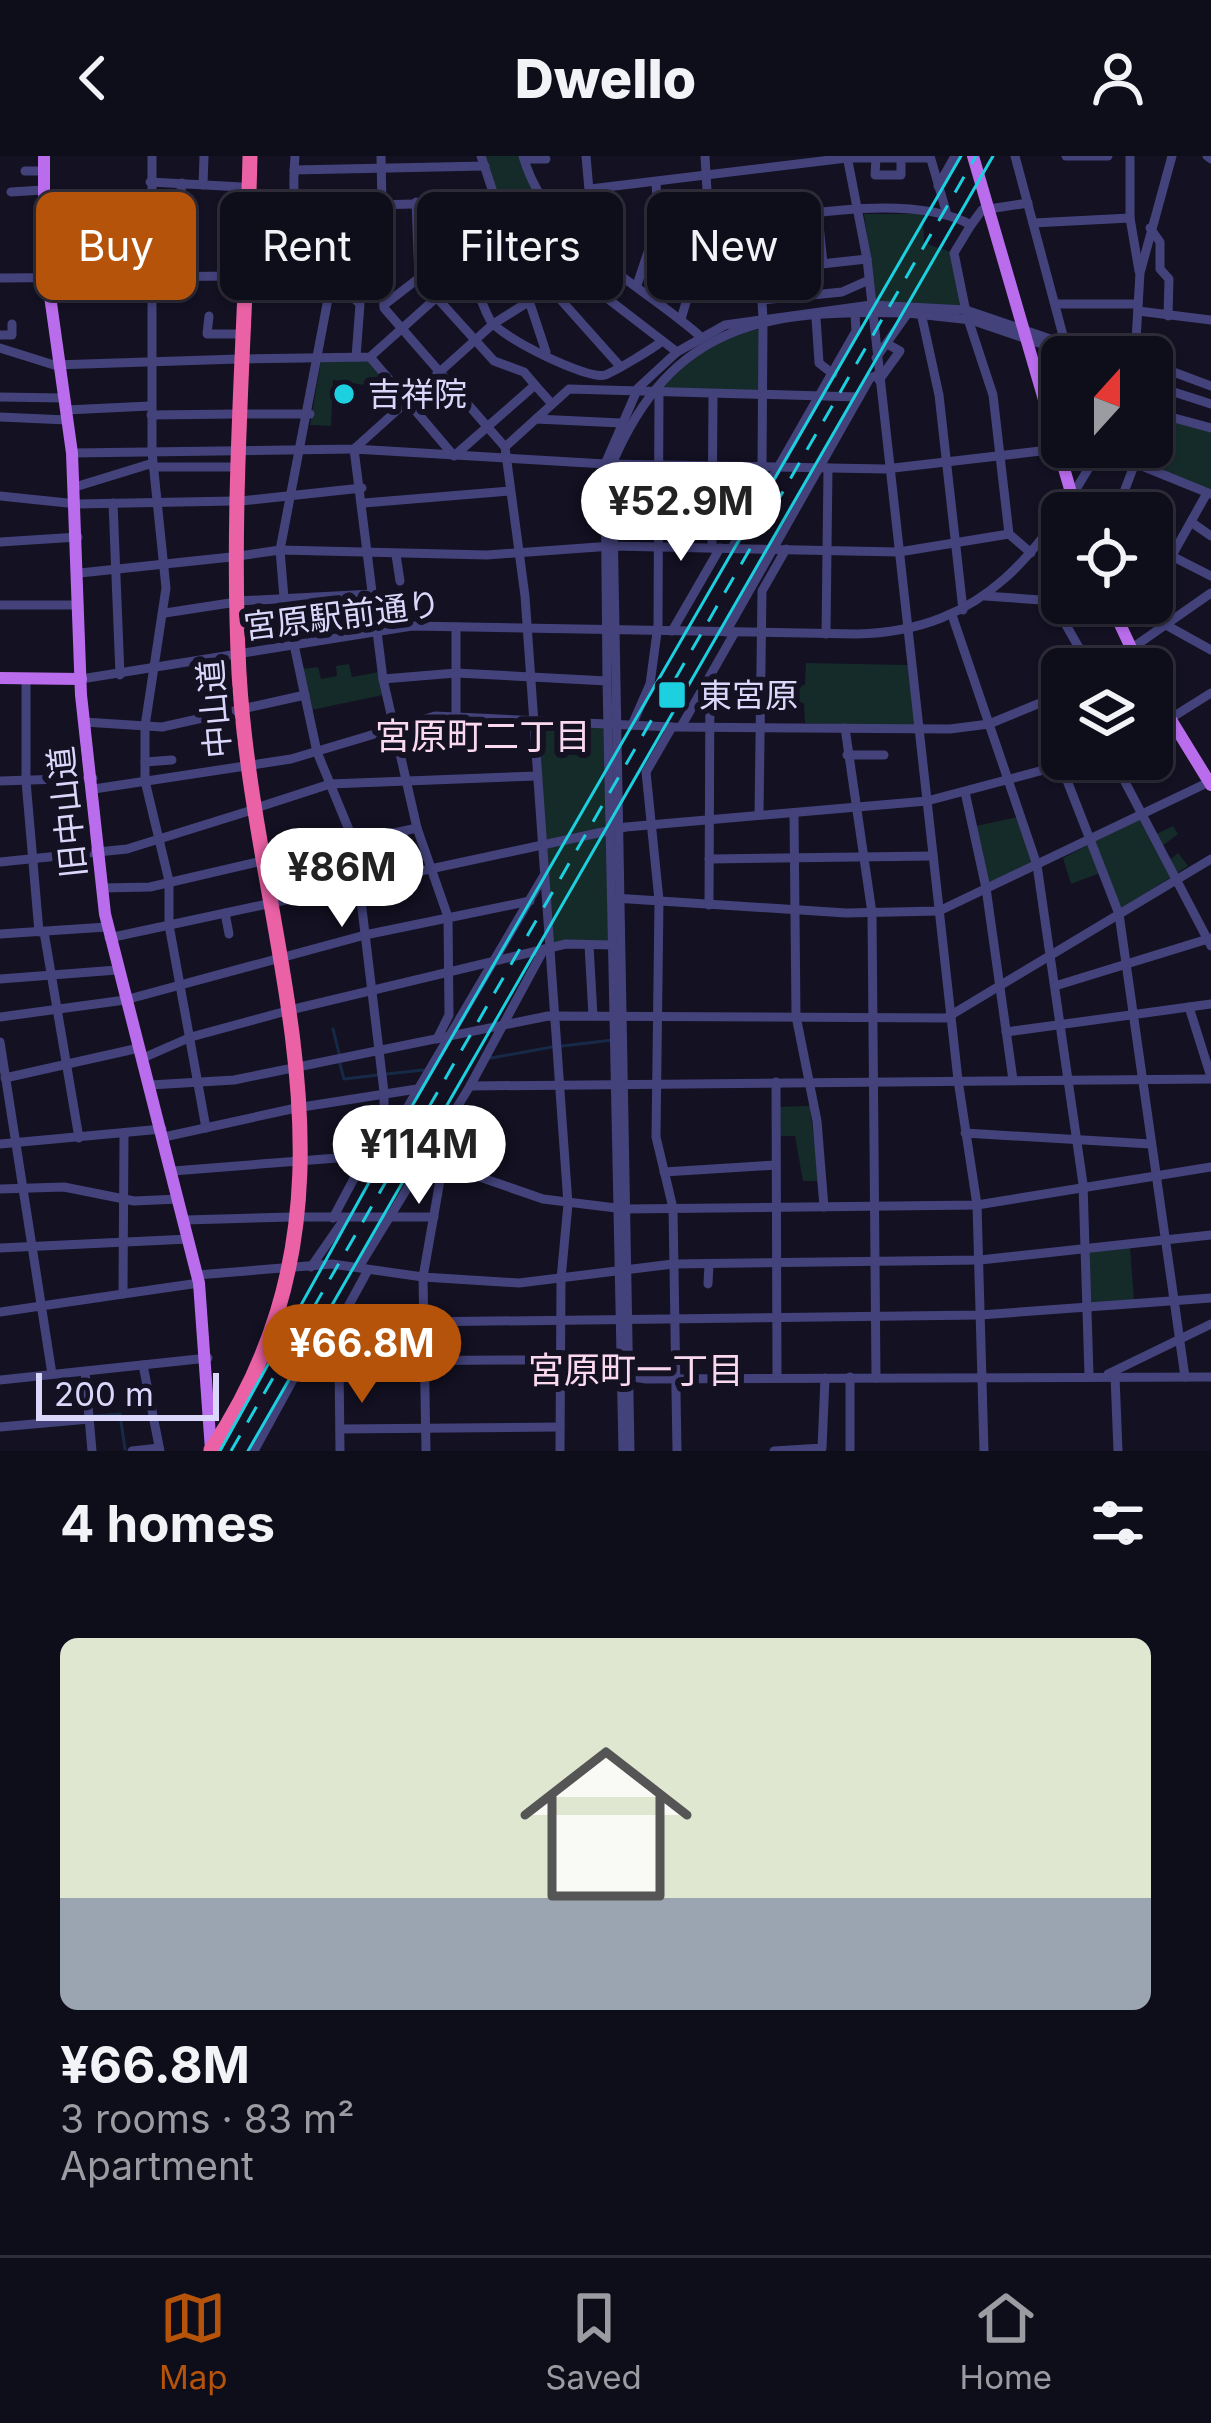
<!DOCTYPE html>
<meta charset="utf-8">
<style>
:root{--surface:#0e0d1a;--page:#1c1b27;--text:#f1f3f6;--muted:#9b9ca2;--line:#2e2d39;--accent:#b45309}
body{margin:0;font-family:Inter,"Noto Sans JP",sans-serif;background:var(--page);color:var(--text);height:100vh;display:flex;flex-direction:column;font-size:45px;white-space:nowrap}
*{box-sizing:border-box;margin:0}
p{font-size:39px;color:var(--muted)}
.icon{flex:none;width:66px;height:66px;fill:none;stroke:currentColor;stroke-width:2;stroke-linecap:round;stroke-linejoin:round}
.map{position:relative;height:1295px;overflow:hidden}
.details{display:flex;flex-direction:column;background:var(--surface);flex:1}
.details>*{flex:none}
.banner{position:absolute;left:36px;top:36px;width:1140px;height:108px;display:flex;gap:24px}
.needle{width:78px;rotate:21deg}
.fabs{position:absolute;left:1041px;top:180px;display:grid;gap:24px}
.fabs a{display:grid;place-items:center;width:132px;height:132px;border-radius:18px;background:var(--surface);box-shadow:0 3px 9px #0004,0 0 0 3px var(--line);font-size:60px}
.scale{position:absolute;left:36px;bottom:30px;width:183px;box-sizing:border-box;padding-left:12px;border:6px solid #dad7fa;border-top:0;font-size:33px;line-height:42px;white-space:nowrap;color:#dad7fa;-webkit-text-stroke:9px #131122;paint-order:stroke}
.price{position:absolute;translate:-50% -102px;padding:0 27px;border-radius:42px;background:#fff;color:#222;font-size:39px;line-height:78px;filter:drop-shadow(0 3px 6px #0008)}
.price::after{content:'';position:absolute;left:50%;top:72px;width:36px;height:27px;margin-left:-18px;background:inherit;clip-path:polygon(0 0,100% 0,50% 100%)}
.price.selected{background:var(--accent);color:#fff}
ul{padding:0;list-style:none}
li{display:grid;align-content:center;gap:24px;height:636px;padding:0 60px}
li span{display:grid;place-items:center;height:372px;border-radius:18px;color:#555}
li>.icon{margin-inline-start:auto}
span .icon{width:216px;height:216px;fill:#fffc;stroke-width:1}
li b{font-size:51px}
h2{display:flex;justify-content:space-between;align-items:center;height:144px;padding:0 60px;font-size:51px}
.pill{padding:0 42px;border-radius:18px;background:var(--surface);box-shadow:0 3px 9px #0004,0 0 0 3px var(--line);font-size:42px;line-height:108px}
.pill.selected{background:var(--accent);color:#fff}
header{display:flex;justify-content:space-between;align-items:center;height:156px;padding:0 60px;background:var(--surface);font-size:54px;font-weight:800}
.tab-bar{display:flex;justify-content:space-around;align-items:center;height:168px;border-top:3px solid var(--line);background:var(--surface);font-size:33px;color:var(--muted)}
.tab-bar a{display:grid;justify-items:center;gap:6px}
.tab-bar .selected{color:var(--accent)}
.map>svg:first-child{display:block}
</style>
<header><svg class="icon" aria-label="back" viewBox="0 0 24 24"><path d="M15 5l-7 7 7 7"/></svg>Dwello<svg class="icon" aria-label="person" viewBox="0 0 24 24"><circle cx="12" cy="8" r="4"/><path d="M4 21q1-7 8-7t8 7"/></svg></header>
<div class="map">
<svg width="1211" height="1295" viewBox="0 0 1211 1295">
<rect width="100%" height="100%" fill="#131122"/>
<g fill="#152b2a">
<polygon points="484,0 519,0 548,66 581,92 565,117 531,140"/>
<polygon points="864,58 923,58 924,87 951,96 960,152 876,146"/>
<path d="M760,173L761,236L652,234C683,204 717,180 760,173Z"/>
<polygon points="368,203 404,243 389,256 370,239 371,230 333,224 331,270 310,269 321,205"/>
<polygon points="1165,263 1211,276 1211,334 1147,308"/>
<polygon points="806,507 908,509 916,571 805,567 804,547 764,545 764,530 805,529"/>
<polygon points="349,508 352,521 379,516 383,539 311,554 302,513 318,511 321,523 337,520 336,510"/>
<polygon points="536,569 605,571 607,672 544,684"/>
<polygon points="1018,661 1034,707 988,728 976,670"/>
<polygon points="1140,662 1150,681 1173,670 1178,678 1162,690 1171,703 1178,697 1188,710 1122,753 1105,715 1071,728 1063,702"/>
<polygon points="606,679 610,785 553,786 545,691"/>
<polygon points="810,950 819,1025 803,1025 795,980 779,980 778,951"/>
<polygon points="1130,1091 1134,1145 1090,1148 1089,1095"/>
</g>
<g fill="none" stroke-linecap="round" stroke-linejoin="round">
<g stroke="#162a47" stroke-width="3">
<polyline points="333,873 339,897"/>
<polyline points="562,890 613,884"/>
<polyline points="491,902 552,891"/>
<polyline points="340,908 344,923 378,919"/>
<polyline points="387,918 423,914"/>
<polyline points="93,1260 120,1258 125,1293"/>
</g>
<g stroke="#43427b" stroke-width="9">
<polyline points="152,0 152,296 166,432 145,570 145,625 169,725 169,769 206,972"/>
<path d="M295,0C289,75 305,97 360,148L356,201"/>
<polyline points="381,0 384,152 505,291 525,440 568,1048 561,1123 560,1295"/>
<polyline points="481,0 546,196"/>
<path d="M523,0C548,87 637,124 701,181"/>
<polyline points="847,0 867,103 958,924 977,1049 984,1295"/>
<polyline points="930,0 946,55"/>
<polyline points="1015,0 1065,187"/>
<polyline points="1066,0 1108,0"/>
<polyline points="1207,0 1211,3"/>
<polyline points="876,2 875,19 901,19 901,2"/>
<polyline points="524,3 546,3"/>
<polyline points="294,14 485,10"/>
<polyline points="25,15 43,15"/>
<polyline points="150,26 242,31"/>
<polyline points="203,29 204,0"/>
<polyline points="938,30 955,0"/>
<polyline points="590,33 847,2 930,2"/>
<polyline points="11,36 43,34"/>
<polyline points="416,46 419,122 494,205 524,216 535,229"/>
<path d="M454,46C465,83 472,130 490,164C500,181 587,224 605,219C614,216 654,192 662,185"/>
<polyline points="337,49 345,109"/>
<polyline points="291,51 495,46"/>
<polyline points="43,59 150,55"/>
<polyline points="818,59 823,108"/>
<polyline points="1130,62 1130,0"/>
<polyline points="1033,67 1130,62 1139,115"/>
<path d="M709,70C781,63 908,34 971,69L982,54L1028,47"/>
<polyline points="1150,72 1160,86 1160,113 1169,123 1168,160"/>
<polyline points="760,115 763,162"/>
<polyline points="573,116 677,196"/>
<polyline points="170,120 182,27"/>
<polyline points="247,121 332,122"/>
<polyline points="0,122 240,120"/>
<polyline points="694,122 867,103"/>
<polyline points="637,129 658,66 656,26"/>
<polyline points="552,134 618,208"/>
<polyline points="762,144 842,136 869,124"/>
<polyline points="1057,148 1138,148"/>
<polyline points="384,149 419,122 472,106"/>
<polyline points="1138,155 1211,164"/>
<polyline points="966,156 954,97 971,69"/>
<polyline points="921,157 939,239 963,454"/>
<polyline points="209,160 207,178 238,178"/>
<polyline points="967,160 993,239 1009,378 1031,397"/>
<polyline points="816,162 819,207 833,218"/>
<polyline points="681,163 709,70 705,0"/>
<polyline points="0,179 12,179 12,168"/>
<polyline points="0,192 54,209 238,203"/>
<polyline points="370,201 454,300 535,229 552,248"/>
<polyline points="1135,201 1140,117 1172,0"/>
<polyline points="876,202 908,157 971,164 1080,201"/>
<polyline points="244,203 370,201 436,142"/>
<polyline points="1152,208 1211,230"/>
<polyline points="879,224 900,195 889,189"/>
<polyline points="1152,229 1211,248"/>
<polyline points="1041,234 1062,241"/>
<polyline points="0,241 64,242"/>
<polyline points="66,254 150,250"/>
<polyline points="1152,256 1211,272"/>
<polyline points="244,258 310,258"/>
<polyline points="151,259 236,258"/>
<polyline points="0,261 67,264"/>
<polyline points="536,263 621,267"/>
<polyline points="1152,289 1163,260"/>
<polyline points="505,291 569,233 859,241"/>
<polyline points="1100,293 1211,338"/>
<polyline points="72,297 354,293 493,168 571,119 583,102 592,68 586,0"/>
<polyline points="762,310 763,168"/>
<polyline points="153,311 235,311"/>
<polyline points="75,331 153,307"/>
<polyline points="0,340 77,348 234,345"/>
<polyline points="241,345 362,332"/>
<polyline points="113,347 120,519"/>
<polyline points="364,347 510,335"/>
<polyline points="1116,357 1135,307"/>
<polyline points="1137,357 1138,355"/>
<polyline points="1191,366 1211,380"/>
<polyline points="0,386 78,381"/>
<polyline points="1152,390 1211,420"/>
<polyline points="712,392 713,238"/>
<polyline points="732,392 856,175 855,158"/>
<polyline points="396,399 400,425"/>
<polyline points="239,400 280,394 487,399 612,390 899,396 1009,378"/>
<polyline points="80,417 231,401"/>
<polyline points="1152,435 1207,337"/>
<polyline points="985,440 1111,449"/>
<polyline points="238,445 372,438"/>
<polyline points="1053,446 1091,513"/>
<polyline points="1144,447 1139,454 1211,494"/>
<polyline points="0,449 79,449"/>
<polyline points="165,457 230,447"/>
<polyline points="952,459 1037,709 1083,1028 1089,1219"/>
<polyline points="456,471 456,561"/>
<polyline points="672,475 720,392"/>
<polyline points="726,476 870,222 878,219"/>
<polyline points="826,478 828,312"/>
<polyline points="1102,513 1211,437"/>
<polyline points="26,522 26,625 39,776"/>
<path d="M81,523L412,470L857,478C986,475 1042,394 1101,291"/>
<polyline points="383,523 456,517 607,525 623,1295"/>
<polyline points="607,525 605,308 638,232 677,196 725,169 871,149 966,154 1103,201"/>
<polyline points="242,553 305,539"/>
<polyline points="84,566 162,571 234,555"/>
<polyline points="632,569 650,528 658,469 659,236"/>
<polyline points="682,569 735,476"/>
<polyline points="672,571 646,616 659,744 656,981 673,1052 677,1295"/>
<polyline points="845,572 872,757 876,1222"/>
<polyline points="1152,574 1211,537"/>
<polyline points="847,599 884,599"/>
<polyline points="1113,603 1211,790"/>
<polyline points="145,606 172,604"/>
<polyline points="1061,609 1119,758 1185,1221"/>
<polyline points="0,625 93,622"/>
<polyline points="94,633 291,603 435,560 672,571 950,573 989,568 1062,538"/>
<polyline points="965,636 986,732 1013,924"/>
<polyline points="256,652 330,628 537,620"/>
<polyline points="794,658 796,860 817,965 824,1051"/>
<polyline points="759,659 762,435 786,393"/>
<polyline points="709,703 933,700"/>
<polyline points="265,705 417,672"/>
<polyline points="0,706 127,693 249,655"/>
<polyline points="103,732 150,731 258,706"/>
<polyline points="614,742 846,757 939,755 1209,626"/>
<polyline points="709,749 710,521"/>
<polyline points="225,757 229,778"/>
<polyline points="44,776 79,982"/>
<polyline points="0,778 107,771"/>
<polyline points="109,782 626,671 927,645 1085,603"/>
<polyline points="589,789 593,860"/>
<polyline points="0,823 117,814"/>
<polyline points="1055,830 1211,782"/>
<polyline points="1189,851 1211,921"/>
<polyline points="290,854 566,788 613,789"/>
<polyline points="0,861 125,844 365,779 530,745"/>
<polyline points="1006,876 1211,848"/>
<polyline points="437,883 449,859 448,761 417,672 383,523 354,293 605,308 885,313 1058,293"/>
<polyline points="0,886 52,1218"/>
<polyline points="143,902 191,881 283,856"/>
<polyline points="5,922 139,892"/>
<polyline points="776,926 777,1222"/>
<polyline points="150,929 234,924 548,860 946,862 1211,703"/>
<polyline points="470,930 1211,923"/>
<polyline points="302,951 417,933"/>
<polyline points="384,965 407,952 543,721"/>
<polyline points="445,970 449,973 423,1121 519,1127 673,1108 980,1104 1211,1079"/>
<polyline points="965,977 1151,988"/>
<polyline points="164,981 296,952"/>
<polyline points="0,988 162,973"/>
<polyline points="173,1015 363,1000 442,1008 543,1043 624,1053 977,1049 1211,1011"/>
<polyline points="664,1016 776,1009"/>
<polyline points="0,1033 64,1031 134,1045 179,1043"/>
<polyline points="298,1061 434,1061"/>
<polyline points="333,1062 384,966 384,936 354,686 317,596 284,442 280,394 332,122 345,109 383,108"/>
<polyline points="185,1064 291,1061"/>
<polyline points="0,1092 189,1083"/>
<polyline points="311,1111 345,1062"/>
<polyline points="359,1111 470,930 544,793"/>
<polyline points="368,1114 339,1167 339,1205 530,1204 646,1223 1211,1221"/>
<polyline points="197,1119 332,1108 423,1121 426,1295"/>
<polyline points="708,1128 709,1108"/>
<polyline points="123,1138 199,1127"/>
<polyline points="0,1156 123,1138 124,980"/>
<polyline points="339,1167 980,1159 1211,1142"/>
<polyline points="259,1202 339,1205 340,1295"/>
<polyline points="143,1209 160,1295"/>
<polyline points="85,1216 92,1295"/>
<polyline points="1108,1218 1211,1168"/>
<polyline points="1115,1220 1118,1295"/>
<polyline points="850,1221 850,1295"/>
<polyline points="0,1224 208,1202"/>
<polyline points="0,1271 89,1263"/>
<polyline points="340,1273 560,1271"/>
<polyline points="132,1295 159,1292"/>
<polyline points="254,1295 302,1207"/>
<path d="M630,1295L612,308C672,167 765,153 908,157"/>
<polyline points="774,1295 822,1292 825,1222"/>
</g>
<g stroke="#b96cec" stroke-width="12">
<polyline points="44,0 44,97 72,297 81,539 105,758 199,1127 211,1294"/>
<polyline points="973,0 1077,357"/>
<polyline points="1110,447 1141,513"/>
<polyline points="0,522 81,523"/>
<polyline points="1152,533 1211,629"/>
</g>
<path stroke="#eb61a6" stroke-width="15" d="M211,1294C384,1035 255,792 239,517C230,346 246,171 250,0"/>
<g stroke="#1dd0e0" stroke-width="3">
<polyline points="220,1295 397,976 961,0"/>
<polyline points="248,1295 993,0"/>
</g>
<polyline stroke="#1dd0e0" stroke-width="3" stroke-dasharray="18 15" stroke-linecap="butt" points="231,1295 976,0"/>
</g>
<g fill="#1dd0e0" stroke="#131122" stroke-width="4.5">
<circle cx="344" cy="238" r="12"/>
<rect x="657" y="524" width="30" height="30" rx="6"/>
</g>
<g text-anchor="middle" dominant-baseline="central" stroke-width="12" stroke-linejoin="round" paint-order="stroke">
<g font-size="33" fill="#dad7fa" stroke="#131122" text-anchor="start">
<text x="368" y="238">吉祥院</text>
<text x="699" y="539">東宮原</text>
</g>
<g font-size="33" fill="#dad7fa" stroke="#131122">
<text transform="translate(342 459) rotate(-7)">宮原駅前通り</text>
<text transform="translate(214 553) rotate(-95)">中山道</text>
<text transform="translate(67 656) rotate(-96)">旧中山道</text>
</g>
<g font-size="36" fill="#fad9ef" stroke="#131122">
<text x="483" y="580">宮原町二丁目</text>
<text x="636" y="1214">宮原町一丁目</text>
</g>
</g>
</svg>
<div class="fabs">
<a><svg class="needle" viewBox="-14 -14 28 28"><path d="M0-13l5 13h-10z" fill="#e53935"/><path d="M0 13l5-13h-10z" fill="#9b9ca2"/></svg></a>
<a><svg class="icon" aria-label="locate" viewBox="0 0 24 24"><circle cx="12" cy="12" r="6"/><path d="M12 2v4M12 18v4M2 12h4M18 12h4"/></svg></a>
<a><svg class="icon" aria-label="layers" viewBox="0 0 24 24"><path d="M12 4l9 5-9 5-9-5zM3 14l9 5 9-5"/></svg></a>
</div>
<div class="scale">200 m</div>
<b class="price" style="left:681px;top:408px">¥52.9M</b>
<b class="price" style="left:342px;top:774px">¥86M</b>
<b class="price" style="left:419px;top:1051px">¥114M</b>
<b class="price selected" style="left:362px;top:1250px">¥66.8M</b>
<div class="banner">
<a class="pill selected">Buy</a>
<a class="pill">Rent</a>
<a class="pill">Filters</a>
<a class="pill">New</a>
</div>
</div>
<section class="details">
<h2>4 homes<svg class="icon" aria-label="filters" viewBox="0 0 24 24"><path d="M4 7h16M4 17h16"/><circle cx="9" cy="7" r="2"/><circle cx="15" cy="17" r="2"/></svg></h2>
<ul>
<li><span style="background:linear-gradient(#dfe7d0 70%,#9aa5b1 0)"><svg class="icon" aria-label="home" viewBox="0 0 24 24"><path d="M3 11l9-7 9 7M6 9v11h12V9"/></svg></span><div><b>¥66.8M</b><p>3 rooms · 83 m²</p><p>Apartment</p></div></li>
</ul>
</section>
<nav class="tab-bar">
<a class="selected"><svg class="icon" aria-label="map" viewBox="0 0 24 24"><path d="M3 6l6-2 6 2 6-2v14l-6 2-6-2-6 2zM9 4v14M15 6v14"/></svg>Map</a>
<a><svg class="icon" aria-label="saved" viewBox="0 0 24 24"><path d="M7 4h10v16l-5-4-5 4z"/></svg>Saved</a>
<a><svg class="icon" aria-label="home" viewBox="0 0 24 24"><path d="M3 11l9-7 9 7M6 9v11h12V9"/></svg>Home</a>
</nav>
